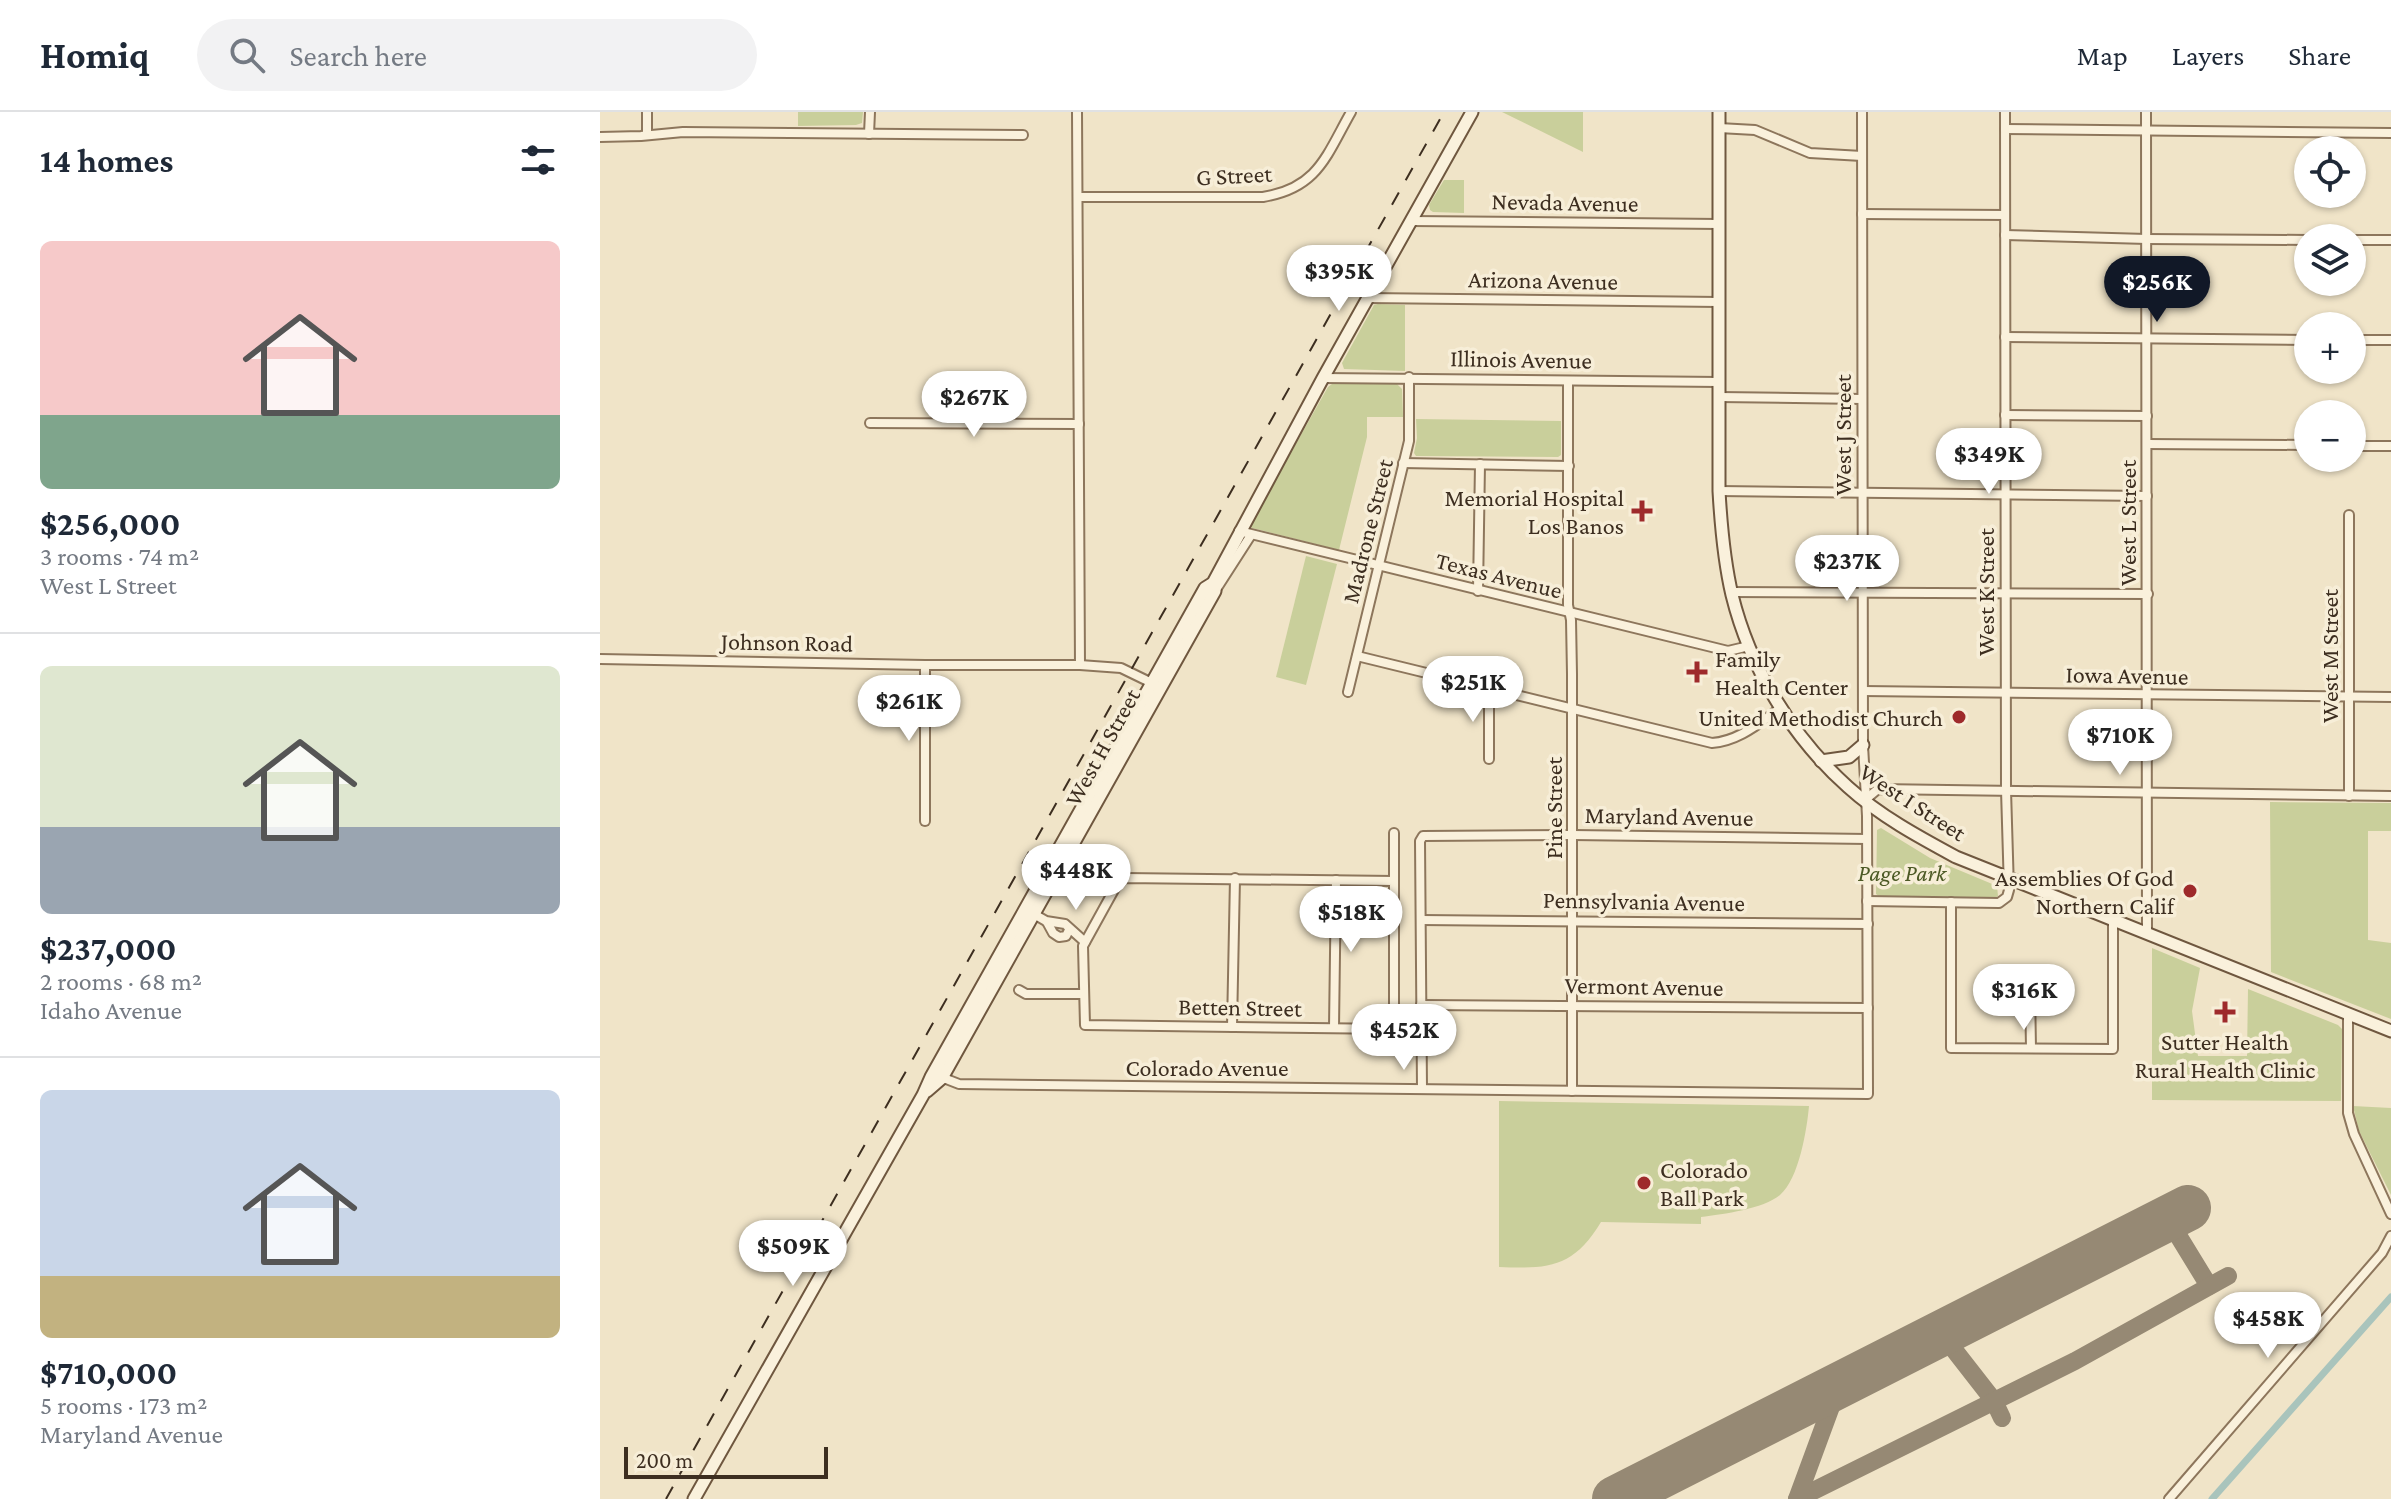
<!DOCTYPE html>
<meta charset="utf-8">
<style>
:root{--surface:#fff;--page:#f2f2f3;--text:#1f2937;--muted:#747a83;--line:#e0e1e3;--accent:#111827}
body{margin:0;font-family:"Crimson Pro",serif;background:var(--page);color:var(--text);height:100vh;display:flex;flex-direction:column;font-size:30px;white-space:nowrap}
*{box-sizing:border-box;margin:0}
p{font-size:26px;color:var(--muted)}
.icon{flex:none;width:44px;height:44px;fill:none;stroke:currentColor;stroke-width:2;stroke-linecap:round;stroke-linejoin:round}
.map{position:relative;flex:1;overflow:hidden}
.panel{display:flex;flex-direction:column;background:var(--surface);width:600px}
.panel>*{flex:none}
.buttons{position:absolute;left:1694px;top:24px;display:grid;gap:16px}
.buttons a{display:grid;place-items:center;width:72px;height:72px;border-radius:50%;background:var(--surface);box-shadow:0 2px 6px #0004;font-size:40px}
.scale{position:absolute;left:24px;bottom:20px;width:204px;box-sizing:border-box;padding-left:8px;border:4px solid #3d2e20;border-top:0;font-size:22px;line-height:28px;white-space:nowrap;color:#3d2e20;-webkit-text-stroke:6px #f7eed8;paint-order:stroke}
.price{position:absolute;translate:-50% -68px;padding:0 18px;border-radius:28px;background:#fff;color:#222;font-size:26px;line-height:52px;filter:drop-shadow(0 2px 4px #0008)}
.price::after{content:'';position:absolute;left:50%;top:48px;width:24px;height:18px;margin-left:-12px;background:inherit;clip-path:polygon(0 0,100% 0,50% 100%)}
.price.active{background:var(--accent);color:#fff}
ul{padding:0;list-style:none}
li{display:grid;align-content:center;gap:16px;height:424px;padding:0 40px}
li+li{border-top:2px solid var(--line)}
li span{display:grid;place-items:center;height:248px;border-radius:12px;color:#555}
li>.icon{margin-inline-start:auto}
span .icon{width:144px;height:144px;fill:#fffc;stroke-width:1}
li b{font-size:34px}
h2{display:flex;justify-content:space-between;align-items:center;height:96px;padding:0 40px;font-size:34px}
header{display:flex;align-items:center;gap:48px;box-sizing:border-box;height:112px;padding:0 40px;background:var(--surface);border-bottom:2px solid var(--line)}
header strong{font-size:38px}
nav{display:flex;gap:44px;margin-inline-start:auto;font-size:28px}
.search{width:560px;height:72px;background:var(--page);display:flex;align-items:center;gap:20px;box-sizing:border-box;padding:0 28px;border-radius:44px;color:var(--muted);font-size:30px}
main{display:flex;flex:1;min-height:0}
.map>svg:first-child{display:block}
</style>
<header>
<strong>Homiq</strong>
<div class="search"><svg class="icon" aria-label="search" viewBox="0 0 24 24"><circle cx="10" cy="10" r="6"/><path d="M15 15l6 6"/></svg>Search here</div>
<nav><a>Map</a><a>Layers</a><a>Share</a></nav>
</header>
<main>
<section class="panel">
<h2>14 homes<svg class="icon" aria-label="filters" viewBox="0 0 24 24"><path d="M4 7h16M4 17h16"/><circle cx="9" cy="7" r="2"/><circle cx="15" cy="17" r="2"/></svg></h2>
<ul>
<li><span style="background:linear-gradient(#f6c9c9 70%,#7fa58c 0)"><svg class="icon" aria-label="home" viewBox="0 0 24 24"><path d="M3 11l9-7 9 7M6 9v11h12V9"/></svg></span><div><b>$256,000</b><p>3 rooms · 74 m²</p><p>West L Street</p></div></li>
<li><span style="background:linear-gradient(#dfe7d0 65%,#9aa5b1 0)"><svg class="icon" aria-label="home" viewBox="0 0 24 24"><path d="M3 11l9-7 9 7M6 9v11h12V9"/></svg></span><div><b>$237,000</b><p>2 rooms · 68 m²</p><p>Idaho Avenue</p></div></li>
<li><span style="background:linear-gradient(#c9d6e8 75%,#c2b280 0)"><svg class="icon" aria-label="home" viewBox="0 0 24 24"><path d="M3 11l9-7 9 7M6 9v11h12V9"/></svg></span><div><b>$710,000</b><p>5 rooms · 173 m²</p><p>Maryland Avenue</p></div></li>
</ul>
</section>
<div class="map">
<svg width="1791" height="1387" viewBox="0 0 1791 1387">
<rect width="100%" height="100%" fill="#f0e4c8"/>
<g fill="#c9cf9b">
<polygon points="198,0 263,0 262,11 256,13 198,14"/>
<polygon points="902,0 983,0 983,40"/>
<polygon points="844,68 864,68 864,101 833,100 830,98 829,93"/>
<polygon points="778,192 805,193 805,259 744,257 742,251 774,193"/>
<polygon points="732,272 797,272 802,277 803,305 767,305 767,325 739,438 652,416 650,413 728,275"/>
<polygon points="816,307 961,309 961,343 958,345 816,344 814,341 817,326"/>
<polygon points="706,444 737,452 706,573 676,565"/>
<polygon points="1670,690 1791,691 1791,719 1768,719 1768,828 1791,831 1791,907 1671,860"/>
<polygon points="1281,716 1330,746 1397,774 1398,784 1395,786 1280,785 1276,782 1277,718"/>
<polygon points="1552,836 1600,856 1592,899 1598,944 1647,944 1648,877 1738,913 1742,917 1741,989 1552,988"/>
<path d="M899,989L1209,994C1207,1017 1199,1067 1180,1083C1163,1097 1124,1102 1101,1105V1112L1001,1110C973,1156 949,1157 899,1155Z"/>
<polygon points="1753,994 1791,996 1791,1083 1759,1019"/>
</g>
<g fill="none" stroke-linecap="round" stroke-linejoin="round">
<polyline stroke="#a9c4bc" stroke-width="7" points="1612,1387 1791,1185"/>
<g stroke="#968974" stroke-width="18">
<polyline points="1568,1107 1609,1174"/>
<polyline points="1341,1221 1394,1289 1402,1306"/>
<polyline points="1197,1387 1475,1249 1628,1164"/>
<polyline points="1197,1387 1239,1273"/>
</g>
<polyline stroke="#968974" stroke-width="46" points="1015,1387 1588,1096"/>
<defs>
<g id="street">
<polyline points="47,0 47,22"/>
<polyline points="477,0 480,553"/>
<polyline points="1546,0 1547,821"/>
<polyline points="1119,16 1155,18 1210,41 1262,44"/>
<polyline points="1405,17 1791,21"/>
<polyline points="269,22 270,0"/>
<polyline points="0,25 41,24 83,20 423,23"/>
<path d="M478,85H663C718,76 726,44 751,0"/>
<polyline points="1262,102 1405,103"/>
<polyline points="811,109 1119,112"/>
<polyline points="1405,123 1547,127 1708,128"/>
<polyline points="1752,128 1791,128"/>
<polyline points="767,186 1119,190"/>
<polyline points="1405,225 1708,228"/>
<polyline points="1752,228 1791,228"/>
<polyline points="723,266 1119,270"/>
<polyline points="968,269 968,493 971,508 972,562 972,979"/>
<polyline points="1119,285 1262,287"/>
<polyline points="1405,303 1547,304"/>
<polyline points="270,311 479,312"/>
<polyline points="1547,332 1708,333"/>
<polyline points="1752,334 1791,334"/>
<polyline points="803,351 969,354"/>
<polyline points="1119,379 1547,384"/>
<polyline points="1749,403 1749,684"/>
<polyline points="639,419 1128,539 1149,534"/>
<polyline points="615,479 651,423"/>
<polyline points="878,479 880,352"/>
<polyline points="1131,480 1548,482"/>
<path d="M757,544L1112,631C1139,629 1159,611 1181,596"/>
<polyline points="0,547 325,553 480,553 521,556 556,573"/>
<polyline points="325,553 325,709"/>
<polyline points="889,576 889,647"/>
<polyline points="1263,579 1791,585"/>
<polyline points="748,580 809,329 809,265"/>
<polyline points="1265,688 1278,677 1791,684"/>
<polyline points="794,769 524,766 515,776 483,834 485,913 794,917 794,721"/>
<polyline points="1267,789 1399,791 1407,785 1409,778 1406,678 1405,0"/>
<polyline points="1351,790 1351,936 1513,937 1513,808"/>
<polyline points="432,801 446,809 465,812 485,830"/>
<polyline points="821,808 1268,812"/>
<polyline points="447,810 453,821 459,825 466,824 469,818"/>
<polyline points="419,878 426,882 484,882"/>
<polyline points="1430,878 1431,936"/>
<polyline points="821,893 1268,896"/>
<polyline points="1748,902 1748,1001 1754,1022 1791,1102"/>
<polyline points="632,915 635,766"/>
<polyline points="734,916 736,768"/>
<polyline points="341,965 359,972 1268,982 1267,704 1263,633 1262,0"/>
<polyline points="822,976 820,729 823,724 973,723 1267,727"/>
<polyline points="1569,1387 1782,1141 1791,1124"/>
</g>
<g id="secondary">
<path d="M1119,0V379C1121,414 1124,449 1132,483C1150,556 1192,625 1248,675C1280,704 1319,725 1356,745L1791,919"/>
<polyline points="1221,649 1249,645 1263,633"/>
<polyline points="327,979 342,966 356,941 615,479 613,471"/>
<polyline points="94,1387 323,983 331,965 605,476 613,471 723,266 872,0"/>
</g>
</defs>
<use href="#street" stroke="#8d765c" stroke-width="12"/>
<use href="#secondary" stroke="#6f573f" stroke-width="15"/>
<use href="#street" stroke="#faf1dc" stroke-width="8"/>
<use href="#secondary" stroke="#faf1dc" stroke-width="11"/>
<polyline stroke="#3d2e20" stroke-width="2" stroke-dasharray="14 14" stroke-linecap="butt" points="66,1387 844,0"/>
</g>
<g fill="#9e2a2b" stroke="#f7eed8" stroke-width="3">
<path d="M1038 387h8v8h8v8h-8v8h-8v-8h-8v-8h8z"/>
<path d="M1093 548h8v8h8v8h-8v8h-8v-8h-8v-8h8z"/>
<circle cx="1359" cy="605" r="8"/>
<circle cx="1590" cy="779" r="8"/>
<path d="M1621 888h8v8h8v8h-8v8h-8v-8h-8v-8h8z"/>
<circle cx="1044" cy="1071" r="8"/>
</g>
<g text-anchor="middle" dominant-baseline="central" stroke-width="7" stroke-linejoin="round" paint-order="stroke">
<g font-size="24" fill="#3d2e20" stroke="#f7eed8">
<text transform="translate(634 63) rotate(-3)">G Street</text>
<text transform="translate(965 90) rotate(1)">Nevada Avenue</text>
<text transform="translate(943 168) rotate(1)">Arizona Avenue</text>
<text transform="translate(921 247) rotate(1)">Illinois Avenue</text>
<text transform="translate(1242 323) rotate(-90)">West J Street</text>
<text transform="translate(1527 411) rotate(-90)">West L Street</text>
<text transform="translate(767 419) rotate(-76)">Madrone Street</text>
<text transform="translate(899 463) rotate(14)">Texas Avenue</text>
<text transform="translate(1385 480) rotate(-90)">West K Street</text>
<text transform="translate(187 530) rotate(1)">Johnson Road</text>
<text transform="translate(1729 544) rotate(-90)">West M Street</text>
<text transform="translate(1527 563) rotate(1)">Iowa Avenue</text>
<text transform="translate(502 635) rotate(-61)">West H Street</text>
<text transform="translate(1313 690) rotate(33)">West I Street</text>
<text transform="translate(953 696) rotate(-90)">Pine Street</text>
<text transform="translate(1069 704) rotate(1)">Maryland Avenue</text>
<text transform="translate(1044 789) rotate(1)">Pennsylvania Avenue</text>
<text transform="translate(1044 874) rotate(1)">Vermont Avenue</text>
<text transform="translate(640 895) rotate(1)">Betten Street</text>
<text x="607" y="955">Colorado Avenue</text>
</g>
<g font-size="24" fill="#3d2e20" stroke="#f7eed8" text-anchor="end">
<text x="1024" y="385">Memorial Hospital<tspan x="1024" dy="28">Los Banos</tspan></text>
<text x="1115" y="546" text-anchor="start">Family<tspan x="1115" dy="28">Health Center</tspan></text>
<text x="1343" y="605">United Methodist Church</text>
<text x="1574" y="765">Assemblies Of God<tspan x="1574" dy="28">Northern Calif</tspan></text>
<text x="1625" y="929" text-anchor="middle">Sutter Health<tspan x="1625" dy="28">Rural Health Clinic</tspan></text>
<text x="1060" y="1057" text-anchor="start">Colorado<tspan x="1060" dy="28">Ball Park</tspan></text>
</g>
<g font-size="24" font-style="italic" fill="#4d5a26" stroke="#f7eed8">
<text x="1302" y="760">Page Park</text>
</g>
</g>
</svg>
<div class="buttons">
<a><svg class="icon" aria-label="locate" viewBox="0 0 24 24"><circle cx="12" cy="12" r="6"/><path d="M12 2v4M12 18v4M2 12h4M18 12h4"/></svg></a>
<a><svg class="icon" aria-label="layers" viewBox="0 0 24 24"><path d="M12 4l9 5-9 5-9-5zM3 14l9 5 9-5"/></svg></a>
<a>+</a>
<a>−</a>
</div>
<div class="scale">200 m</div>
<b class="price" style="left:739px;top:201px">$395K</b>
<b class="price active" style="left:1557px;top:212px">$256K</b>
<b class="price" style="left:374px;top:327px">$267K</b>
<b class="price" style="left:1389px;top:384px">$349K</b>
<b class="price" style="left:1247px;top:491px">$237K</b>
<b class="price" style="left:873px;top:612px">$251K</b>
<b class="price" style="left:309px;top:631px">$261K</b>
<b class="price" style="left:1520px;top:665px">$710K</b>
<b class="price" style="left:476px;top:800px">$448K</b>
<b class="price" style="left:751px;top:842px">$518K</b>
<b class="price" style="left:1424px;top:920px">$316K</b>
<b class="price" style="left:804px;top:960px">$452K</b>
<b class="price" style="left:193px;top:1176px">$509K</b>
<b class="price" style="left:1668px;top:1248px">$458K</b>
</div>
</main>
